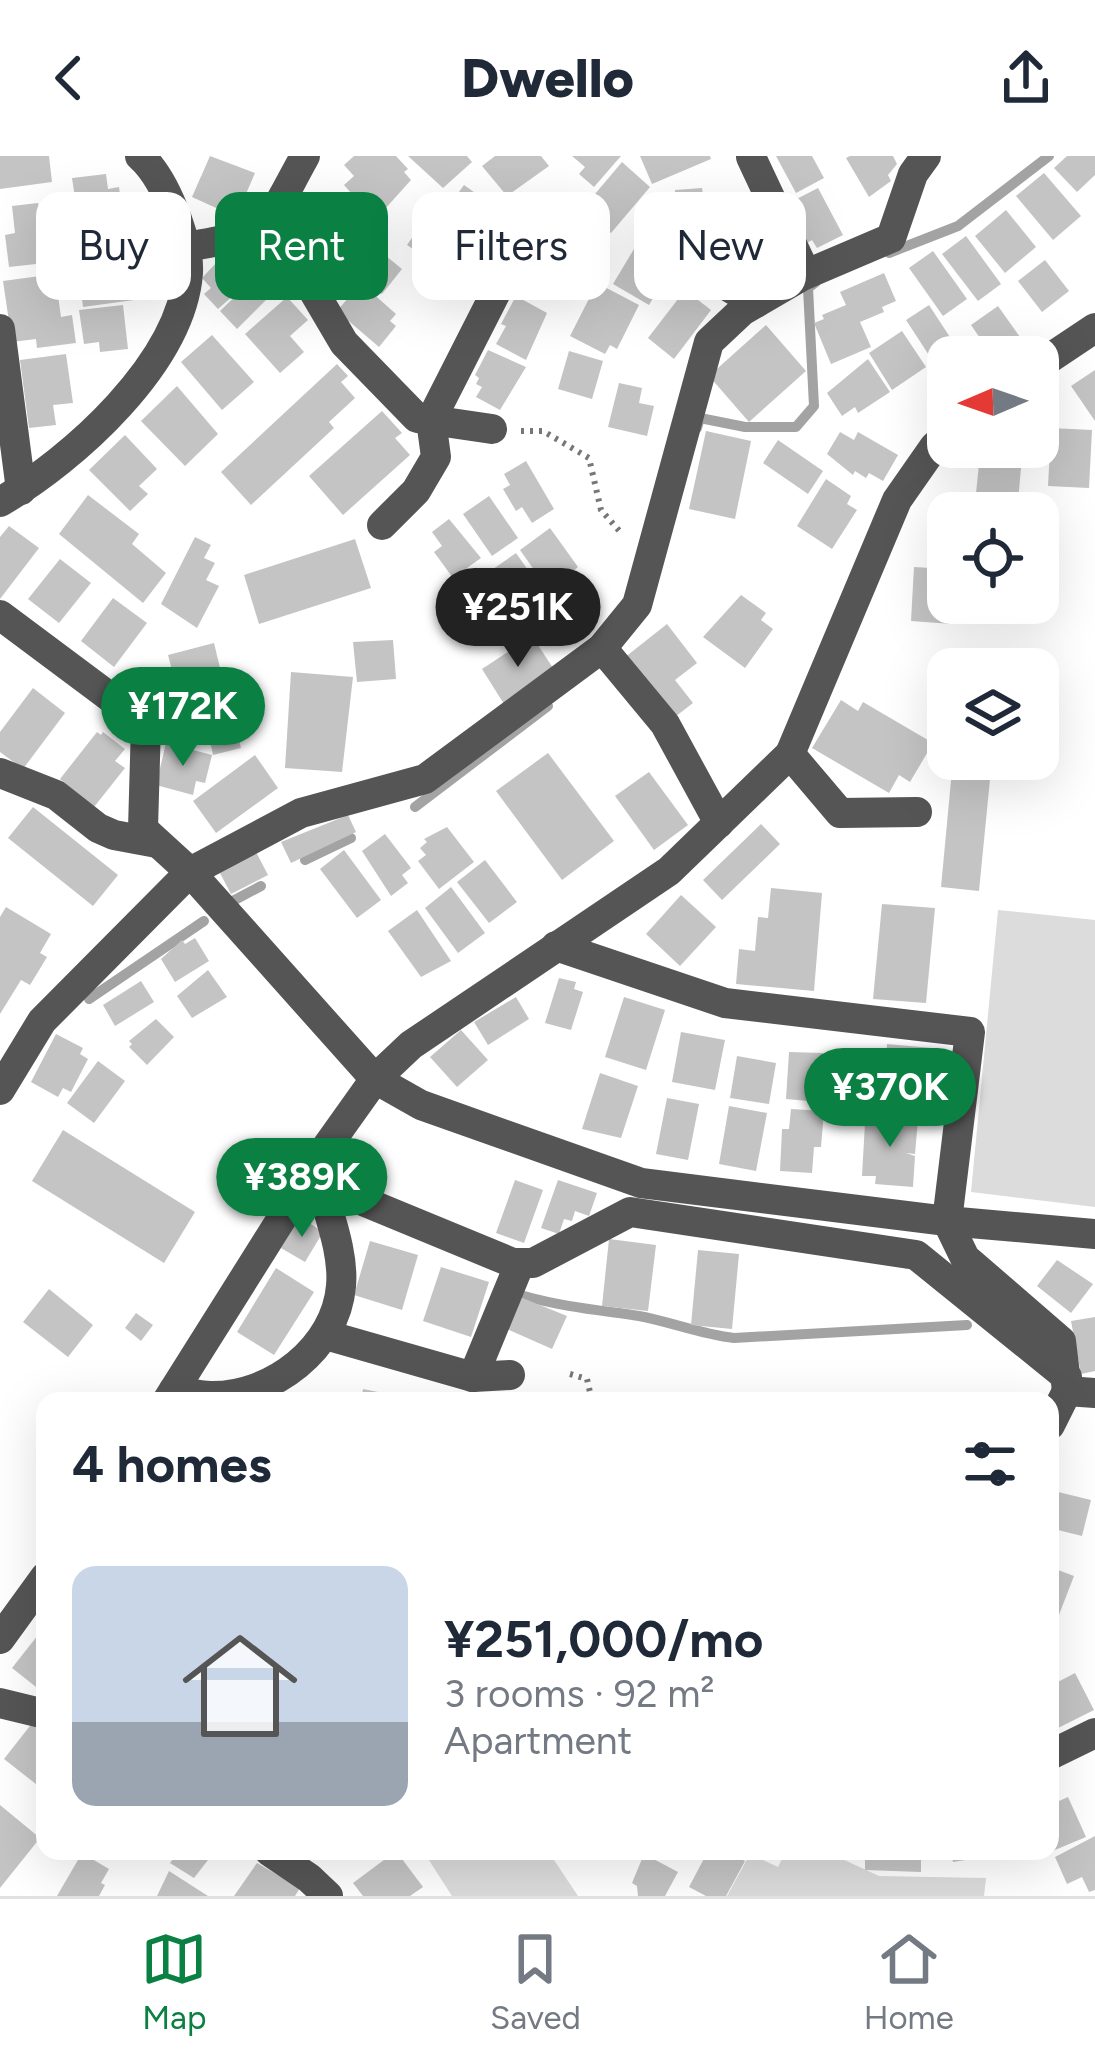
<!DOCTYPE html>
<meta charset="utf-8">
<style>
:root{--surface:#fff;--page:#f2f2f3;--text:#1f2937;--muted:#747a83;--line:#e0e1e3;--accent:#0b8043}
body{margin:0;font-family:Figtree,sans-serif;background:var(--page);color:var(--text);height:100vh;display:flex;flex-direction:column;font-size:45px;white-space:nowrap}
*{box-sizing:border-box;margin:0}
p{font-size:39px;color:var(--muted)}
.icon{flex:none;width:66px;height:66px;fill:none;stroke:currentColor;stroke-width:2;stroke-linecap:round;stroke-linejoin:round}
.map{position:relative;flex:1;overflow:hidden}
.drawer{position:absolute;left:36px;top:1236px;width:1023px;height:468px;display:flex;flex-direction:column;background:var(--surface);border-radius:24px;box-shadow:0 12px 48px #0002}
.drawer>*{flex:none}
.banner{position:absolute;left:36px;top:36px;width:1023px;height:108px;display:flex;gap:24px}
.needle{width:78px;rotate:268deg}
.tools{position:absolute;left:927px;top:180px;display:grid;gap:24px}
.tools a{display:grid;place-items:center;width:132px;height:132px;border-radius:24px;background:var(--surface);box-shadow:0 12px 48px #0002;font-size:60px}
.price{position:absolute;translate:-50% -102px;padding:0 27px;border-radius:42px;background:var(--accent);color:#fff;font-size:39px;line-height:78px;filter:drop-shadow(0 3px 6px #0008)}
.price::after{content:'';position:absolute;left:50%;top:72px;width:36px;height:27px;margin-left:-18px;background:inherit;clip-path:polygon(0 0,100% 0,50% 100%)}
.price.active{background:#222;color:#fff}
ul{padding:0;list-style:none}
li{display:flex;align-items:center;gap:36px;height:300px;padding:0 36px}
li+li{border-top:3px solid var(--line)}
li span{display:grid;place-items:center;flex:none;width:336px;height:240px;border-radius:24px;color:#555}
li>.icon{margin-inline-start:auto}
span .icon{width:144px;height:144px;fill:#fffc;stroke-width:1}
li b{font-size:51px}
h2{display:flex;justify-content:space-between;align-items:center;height:144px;padding:0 36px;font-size:51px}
.tag{padding:0 42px;border-radius:24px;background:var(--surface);box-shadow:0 12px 48px #0002;font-size:42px;line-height:108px}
.tag.active{background:var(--accent);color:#fff}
header{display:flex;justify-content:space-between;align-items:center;height:156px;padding:0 36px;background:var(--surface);font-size:54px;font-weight:800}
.menu{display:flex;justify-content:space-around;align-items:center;height:168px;border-top:3px solid var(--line);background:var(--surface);font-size:33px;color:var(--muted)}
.menu a{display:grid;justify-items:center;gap:6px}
.menu .active{color:var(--accent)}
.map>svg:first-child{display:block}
</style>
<header><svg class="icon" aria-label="back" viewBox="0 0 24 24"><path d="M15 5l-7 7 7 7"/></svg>Dwello<svg class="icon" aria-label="share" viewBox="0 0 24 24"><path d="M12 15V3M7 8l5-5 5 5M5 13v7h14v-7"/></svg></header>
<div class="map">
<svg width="1095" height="1740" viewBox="0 0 1095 1740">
<rect width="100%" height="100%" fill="#fff"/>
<g fill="#dcdcdc">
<polygon points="998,754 1095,764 1095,1051 971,1036"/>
<polygon points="423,1695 548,1695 578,1740 452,1740"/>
<polygon points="786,1695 825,1695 879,1720 986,1722 984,1740 727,1740 750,1698 778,1711"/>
</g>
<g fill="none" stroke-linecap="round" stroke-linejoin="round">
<g stroke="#a3a3a3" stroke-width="10">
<polyline points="889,97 958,70 1049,0"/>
<polyline points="697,272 700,262 745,271 796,271 814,250 808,132 816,126"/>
<polyline points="415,651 548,550"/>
<polyline points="305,704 351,682"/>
<polyline points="229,747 261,730"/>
<polyline points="89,843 204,765"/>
<path d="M524,1140C564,1151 598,1154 639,1160C671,1166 701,1178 734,1182L967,1169"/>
</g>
</g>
<g fill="#c4c4c4">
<polygon points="0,0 49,0 52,26 0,33"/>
<polygon points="210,0 255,17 236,61 192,41"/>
<polygon points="354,0 396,0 408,13 404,16 411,24 375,64 344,29 354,20 344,9"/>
<polygon points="408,0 467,0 472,6 443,32"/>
<polygon points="495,0 541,0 549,10 507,40 482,10"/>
<polygon points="572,0 621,0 594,31 579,18 585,11"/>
<polygon points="640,0 710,0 711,3 652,28"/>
<polygon points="776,0 812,0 824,22 796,37"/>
<polygon points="850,0 893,0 897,8 888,19 891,25 869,41 846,2"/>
<polygon points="1067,0 1095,0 1095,19 1077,36 1054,12"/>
<polygon points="622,6 650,31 611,77 591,60 604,44 595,38"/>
<polygon points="1044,17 1081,60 1053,84 1016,40"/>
<polygon points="106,18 108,33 119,31 128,100 99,104 97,93 83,95 72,22"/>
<polygon points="464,29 499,54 475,88 440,62"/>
<polygon points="702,32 704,46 736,43 747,103 729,105 727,82 711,83 711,92 684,95 683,86 675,87 675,34"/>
<polygon points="818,32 843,79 817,92 812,84 807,87 787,48"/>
<polygon points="38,47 48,86 43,86 45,107 9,111 5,79 15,77 12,50"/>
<polygon points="341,47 375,78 335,122 304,88"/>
<polygon points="1006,54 1036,91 1005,117 975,80"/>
<polygon points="424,65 466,95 446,123 412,100 416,95 407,89"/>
<polygon points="555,67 570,74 573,69 599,83 584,111 588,113 581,128 548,114 551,109 537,101"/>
<polygon points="966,80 1001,128 978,145 942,98"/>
<polygon points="640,83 676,104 649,149 613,128"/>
<polygon points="375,91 402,113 382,138 355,116"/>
<polygon points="933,95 967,143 943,160 909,112"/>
<polygon points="1045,104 1069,135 1042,156 1018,125"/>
<polygon points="218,105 227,114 215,128 237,108 251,124 218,153 204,138 211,132 202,122"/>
<polygon points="129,110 134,144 83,151 79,118"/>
<polygon points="884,117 896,145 882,151 884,156 860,166 871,191 831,208 814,167 824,163 822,159 846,149 840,136"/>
<polygon points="55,118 61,161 72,159 76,187 37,192 36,183 12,186 3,125"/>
<polygon points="249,127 266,144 237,173 220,155"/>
<polygon points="361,127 396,158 390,165 396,170 379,191 337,155"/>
<polygon points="597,127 639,149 617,193 610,189 605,198 570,180"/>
<polygon points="685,134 711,154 674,203 648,182"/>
<polygon points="516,140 547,157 526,204 496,188 506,170 501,168"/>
<polygon points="287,141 308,164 290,180 304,196 280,217 245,178"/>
<polygon points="123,149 128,193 100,196 99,186 84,188 79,154"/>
<polygon points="929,149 959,195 936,210 906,164"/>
<polygon points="998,150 1022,184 993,201 971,169"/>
<polygon points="766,169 806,215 749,266 709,220"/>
<polygon points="902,175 926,211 892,234 869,197"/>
<polygon points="212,179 254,226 222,254 181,206"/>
<polygon points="488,194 526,211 500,254 476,241 482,231 476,228 479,222 475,219"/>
<polygon points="569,195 603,205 592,243 558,233"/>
<polygon points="66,198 73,247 53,249 56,269 29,272 20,204"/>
<polygon points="868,203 890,236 858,257 855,251 842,260 827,237"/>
<polygon points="337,208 348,220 341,226 355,242 329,266 334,272 251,349 221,316"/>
<polygon points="1095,214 1095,265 1071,230"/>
<polygon points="619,227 642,232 639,247 654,250 647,280 608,271"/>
<polygon points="177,230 218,278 185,310 141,265"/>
<polygon points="382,255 402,277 395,282 410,299 343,359 309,320"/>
<polygon points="1051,272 1092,274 1089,332 1048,330"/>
<polygon points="706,275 751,285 735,363 689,353"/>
<polygon points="840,276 854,284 858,276 898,299 883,325 869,317 866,322 855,315 853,319 827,298"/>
<polygon points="125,279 157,313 139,330 148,338 130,355 89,314"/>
<polygon points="778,284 823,315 808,338 763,307"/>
<polygon points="526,305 554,353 532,367 522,351 516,355 503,333 510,329 504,318"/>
<polygon points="979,308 1021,312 1017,357 974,357"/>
<polygon points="826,323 851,340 847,348 857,354 832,393 797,370"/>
<polygon points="88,339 139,378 132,388 166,417 143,447 59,378"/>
<polygon points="489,340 518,382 492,400 463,358"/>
<polygon points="449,363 481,402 453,422 434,396 442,390 432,376"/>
<polygon points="9,370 39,392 0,443 0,381"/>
<polygon points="550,372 578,411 567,420 573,428 554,442 520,394"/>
<polygon points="195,381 211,389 204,402 215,407 206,424 219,430 197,472 161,448"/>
<polygon points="355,383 371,432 259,468 244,419"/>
<polygon points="516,397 535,424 491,454 487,449 481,454 466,432"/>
<polygon points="60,403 91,427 59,467 28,443"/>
<polygon points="914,411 948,413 952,468 911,465"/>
<polygon points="741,439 766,457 761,464 773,473 745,512 703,481"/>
<polygon points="113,442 147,467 114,511 81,485"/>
<polygon points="966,447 1009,447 1007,468 964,464"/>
<polygon points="667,468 697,507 675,524 693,547 671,564 624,502"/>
<polygon points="532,480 555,515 504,548 482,513"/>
<polygon points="393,484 396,523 357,526 353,486"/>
<polygon points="214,487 228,545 183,556 168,499"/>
<polygon points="291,516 353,521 342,616 285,612"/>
<polygon points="33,532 65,557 23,613 0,596 0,576"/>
<polygon points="841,544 858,555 863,546 933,587 910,626 899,619 889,637 812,592"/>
<polygon points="231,551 241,592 213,599 210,584 191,589 185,562"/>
<polygon points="97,576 101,579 103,576 125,593 115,605 125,612 94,651 60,623"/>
<polygon points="166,587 212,599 205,627 196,625 193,639 156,629"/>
<polygon points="548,597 614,685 562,724 496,635"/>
<polygon points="255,599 278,632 216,677 193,645"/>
<polygon points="953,603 992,603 979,735 941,731"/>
<polygon points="649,616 688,669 654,694 615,640"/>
<polygon points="33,651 118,719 93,750 8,682"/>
<polygon points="348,659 356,676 291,707 281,686"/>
<polygon points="761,668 780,688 722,744 703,724"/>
<polygon points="447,671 474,706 439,733 418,705 426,699 420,692 427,686 424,683"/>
<polygon points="385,678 411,712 402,719 408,727 391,740 362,695"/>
<polygon points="344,694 381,744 357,762 320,713"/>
<polygon points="256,696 268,719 231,738 220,717"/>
<polygon points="485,704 517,746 489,767 457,726"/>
<polygon points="451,731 485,777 458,797 425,752"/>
<polygon points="771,732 822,737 814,835 736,828 739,793 755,795 758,761 768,762"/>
<polygon points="681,739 716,771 680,810 646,778"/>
<polygon points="882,748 935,752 926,847 873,843"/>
<polygon points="6,751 51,778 40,797 47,801 30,829 21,824 0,858 0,761"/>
<polygon points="417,754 451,805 421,821 388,775"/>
<polygon points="195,782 209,805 175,826 161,803 182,784 185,788"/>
<polygon points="208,814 227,841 192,862 177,840"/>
<polygon points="559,822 576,826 574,833 583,836 571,874 545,867"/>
<polygon points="141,825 154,846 115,870 103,849"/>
<polygon points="516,841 529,863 488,889 474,866"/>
<polygon points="624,841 665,854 646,914 605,901"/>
<polygon points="156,863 174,881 147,909 129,891 132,888 129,885"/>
<polygon points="461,874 488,904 457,931 430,901"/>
<polygon points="681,876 725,884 715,934 672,926"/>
<polygon points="56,878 83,892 80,898 88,903 71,936 63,932 58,941 31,926"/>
<polygon points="887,888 932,892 927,959 882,955"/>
<polygon points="789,896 823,897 820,946 786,943"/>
<polygon points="838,897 863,897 863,913 874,913 873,949 837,948"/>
<polygon points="737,900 776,907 769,948 730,942"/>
<polygon points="98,905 125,925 94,967 67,947"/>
<polygon points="600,917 638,930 621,982 582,973"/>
<polygon points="667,942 699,948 688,1004 656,998"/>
<polygon points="729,950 767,957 756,1015 719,1008"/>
<polygon points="791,953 824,955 821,991 814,991 812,1017 780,1015 782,973 789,973"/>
<polygon points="870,960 918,963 915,998 906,997 915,1000 913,1031 875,1028 876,1020 862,1020 865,967 869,967"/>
<polygon points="63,974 195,1056 164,1107 32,1025"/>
<polygon points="515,1024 543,1034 524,1087 496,1077"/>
<polygon points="558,1024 597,1037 589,1060 575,1055 572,1065 564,1063 559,1078 541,1072"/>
<polygon points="300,1061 323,1076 305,1106 281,1092"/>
<polygon points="609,1083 656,1089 648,1155 602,1150"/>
<polygon points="370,1085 418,1099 402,1154 354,1139"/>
<polygon points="698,1094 739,1098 732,1173 691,1169"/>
<polygon points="1057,1104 1093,1128 1071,1157 1037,1130"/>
<polygon points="441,1111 489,1126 471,1181 423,1165"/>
<polygon points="276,1112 314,1136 274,1199 237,1176"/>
<polygon points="49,1133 93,1169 68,1201 23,1166"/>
<polygon points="520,1141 567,1160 552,1193 507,1173"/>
<polygon points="136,1157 153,1169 141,1185 125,1172"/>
<polygon points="1095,1161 1095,1215 1081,1218 1071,1165"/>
<polygon points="363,1233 413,1243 413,1245 361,1245"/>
<polygon points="1050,1334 1091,1344 1082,1380 1050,1372"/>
<polygon points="1050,1411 1074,1420 1050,1482"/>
<polygon points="38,1479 45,1485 45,1538 12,1512"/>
<polygon points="1075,1517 1094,1554 1050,1576 1050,1536 1056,1533 1054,1528"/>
<polygon points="33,1566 45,1575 45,1628 41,1632 4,1603"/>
<polygon points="1068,1641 1086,1681 1050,1696 1050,1649"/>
<polygon points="0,1649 40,1682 0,1732"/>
<polygon points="1095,1680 1095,1734 1089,1736 1082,1721 1067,1728 1055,1701"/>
<polygon points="170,1695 215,1695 194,1722 170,1707 176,1699"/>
<polygon points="396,1695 423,1731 410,1740 363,1740 353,1727"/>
<polygon points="708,1695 726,1695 745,1705 726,1740 706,1740 689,1731"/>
<polygon points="865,1695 921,1695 921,1716 865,1714"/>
<polygon points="941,1695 989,1695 990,1700 953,1706 952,1701 943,1703"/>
<polygon points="82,1697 109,1713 101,1727 105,1729 99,1740 57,1740"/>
<polygon points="644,1698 678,1716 665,1740 638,1740 637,1730 632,1727"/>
<polygon points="257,1707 300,1732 295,1740 234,1740"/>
<polygon points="169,1715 208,1740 157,1740"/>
</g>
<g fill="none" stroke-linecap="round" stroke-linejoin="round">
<g stroke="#777" stroke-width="6" stroke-dasharray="3 6" stroke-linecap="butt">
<polyline points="521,275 543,275 589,302 601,354 622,378"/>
<polyline points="570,1218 587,1223 592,1245"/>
</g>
<g stroke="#555" stroke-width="30">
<polyline points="751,1 806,118"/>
<polyline points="267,70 287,90 344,187 417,262 492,273"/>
<path d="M186,91C274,76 263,76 305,0"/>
<polyline points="690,108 756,147"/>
<polyline points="0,173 21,334"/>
<polyline points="1038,210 1095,172"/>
<path d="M0,346C74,303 181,207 188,117C189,98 183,81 177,63C169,41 158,16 140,0"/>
<polyline points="382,369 416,335 436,301 431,264 525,79"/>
<polyline points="0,459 146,568 143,673 190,716 301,657 425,623 602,492 637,449 709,186 742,155 802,120 891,82 913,18 926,0"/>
<polyline points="602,492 665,568 719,667"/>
<polyline points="790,598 840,657 917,656"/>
<polyline points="0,617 56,639 98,672 114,679 157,687"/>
<polyline points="556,790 725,847 970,876 947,1065 965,1102 1061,1185 1067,1235 1095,1237"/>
<polyline points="0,934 42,865 190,716 375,923 421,949 641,1027 947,1065 1095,1078"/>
<polyline points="307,1022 513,1107 533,1107 630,1056 916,1099 1067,1221"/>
<polyline points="326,1179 473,1221 520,1107"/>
<polyline points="473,1221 510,1219"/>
<path d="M174,1234C186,1236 199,1240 211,1240C272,1241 336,1192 341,1130C344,1097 329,1060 321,1029"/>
<polyline points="167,1245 328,989 375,923 411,889 669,715 790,598 897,344 934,291 948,278"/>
<polyline points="1050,1269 1067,1235"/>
<polyline points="0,1483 45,1421"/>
<polyline points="0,1547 45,1558"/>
<polyline points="1050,1599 1095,1577"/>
<polyline points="269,1695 309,1722 328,1740"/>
</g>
</g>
</svg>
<div class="tools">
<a><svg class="needle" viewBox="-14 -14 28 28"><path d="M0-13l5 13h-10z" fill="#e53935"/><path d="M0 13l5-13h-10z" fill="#747a83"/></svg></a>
<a><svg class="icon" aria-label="locate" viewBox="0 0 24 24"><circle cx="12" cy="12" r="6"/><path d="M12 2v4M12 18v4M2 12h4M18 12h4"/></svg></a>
<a><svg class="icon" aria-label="layers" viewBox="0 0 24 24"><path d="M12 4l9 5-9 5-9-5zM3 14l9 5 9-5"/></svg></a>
</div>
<b class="price active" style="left:518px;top:514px">¥251K</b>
<b class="price" style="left:183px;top:613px">¥172K</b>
<b class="price" style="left:890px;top:994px">¥370K</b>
<b class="price" style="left:302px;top:1084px">¥389K</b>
<div class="banner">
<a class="tag">Buy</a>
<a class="tag active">Rent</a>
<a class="tag">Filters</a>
<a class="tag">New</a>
</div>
<section class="drawer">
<h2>4 homes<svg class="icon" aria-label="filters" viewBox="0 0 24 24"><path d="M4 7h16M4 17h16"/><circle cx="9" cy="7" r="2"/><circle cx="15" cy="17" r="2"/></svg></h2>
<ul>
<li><span style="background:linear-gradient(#c9d6e8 65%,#9aa5b1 0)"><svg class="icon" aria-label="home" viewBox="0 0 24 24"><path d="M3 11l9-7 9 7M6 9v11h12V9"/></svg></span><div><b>¥251,000/mo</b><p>3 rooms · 92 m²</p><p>Apartment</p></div></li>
</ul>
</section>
</div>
<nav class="menu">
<a class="active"><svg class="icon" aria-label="map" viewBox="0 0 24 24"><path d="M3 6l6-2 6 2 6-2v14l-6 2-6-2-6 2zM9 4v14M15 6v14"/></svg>Map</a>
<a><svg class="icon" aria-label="saved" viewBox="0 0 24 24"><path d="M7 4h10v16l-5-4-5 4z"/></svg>Saved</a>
<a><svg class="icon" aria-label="home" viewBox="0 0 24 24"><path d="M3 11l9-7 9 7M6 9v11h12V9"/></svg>Home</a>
</nav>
